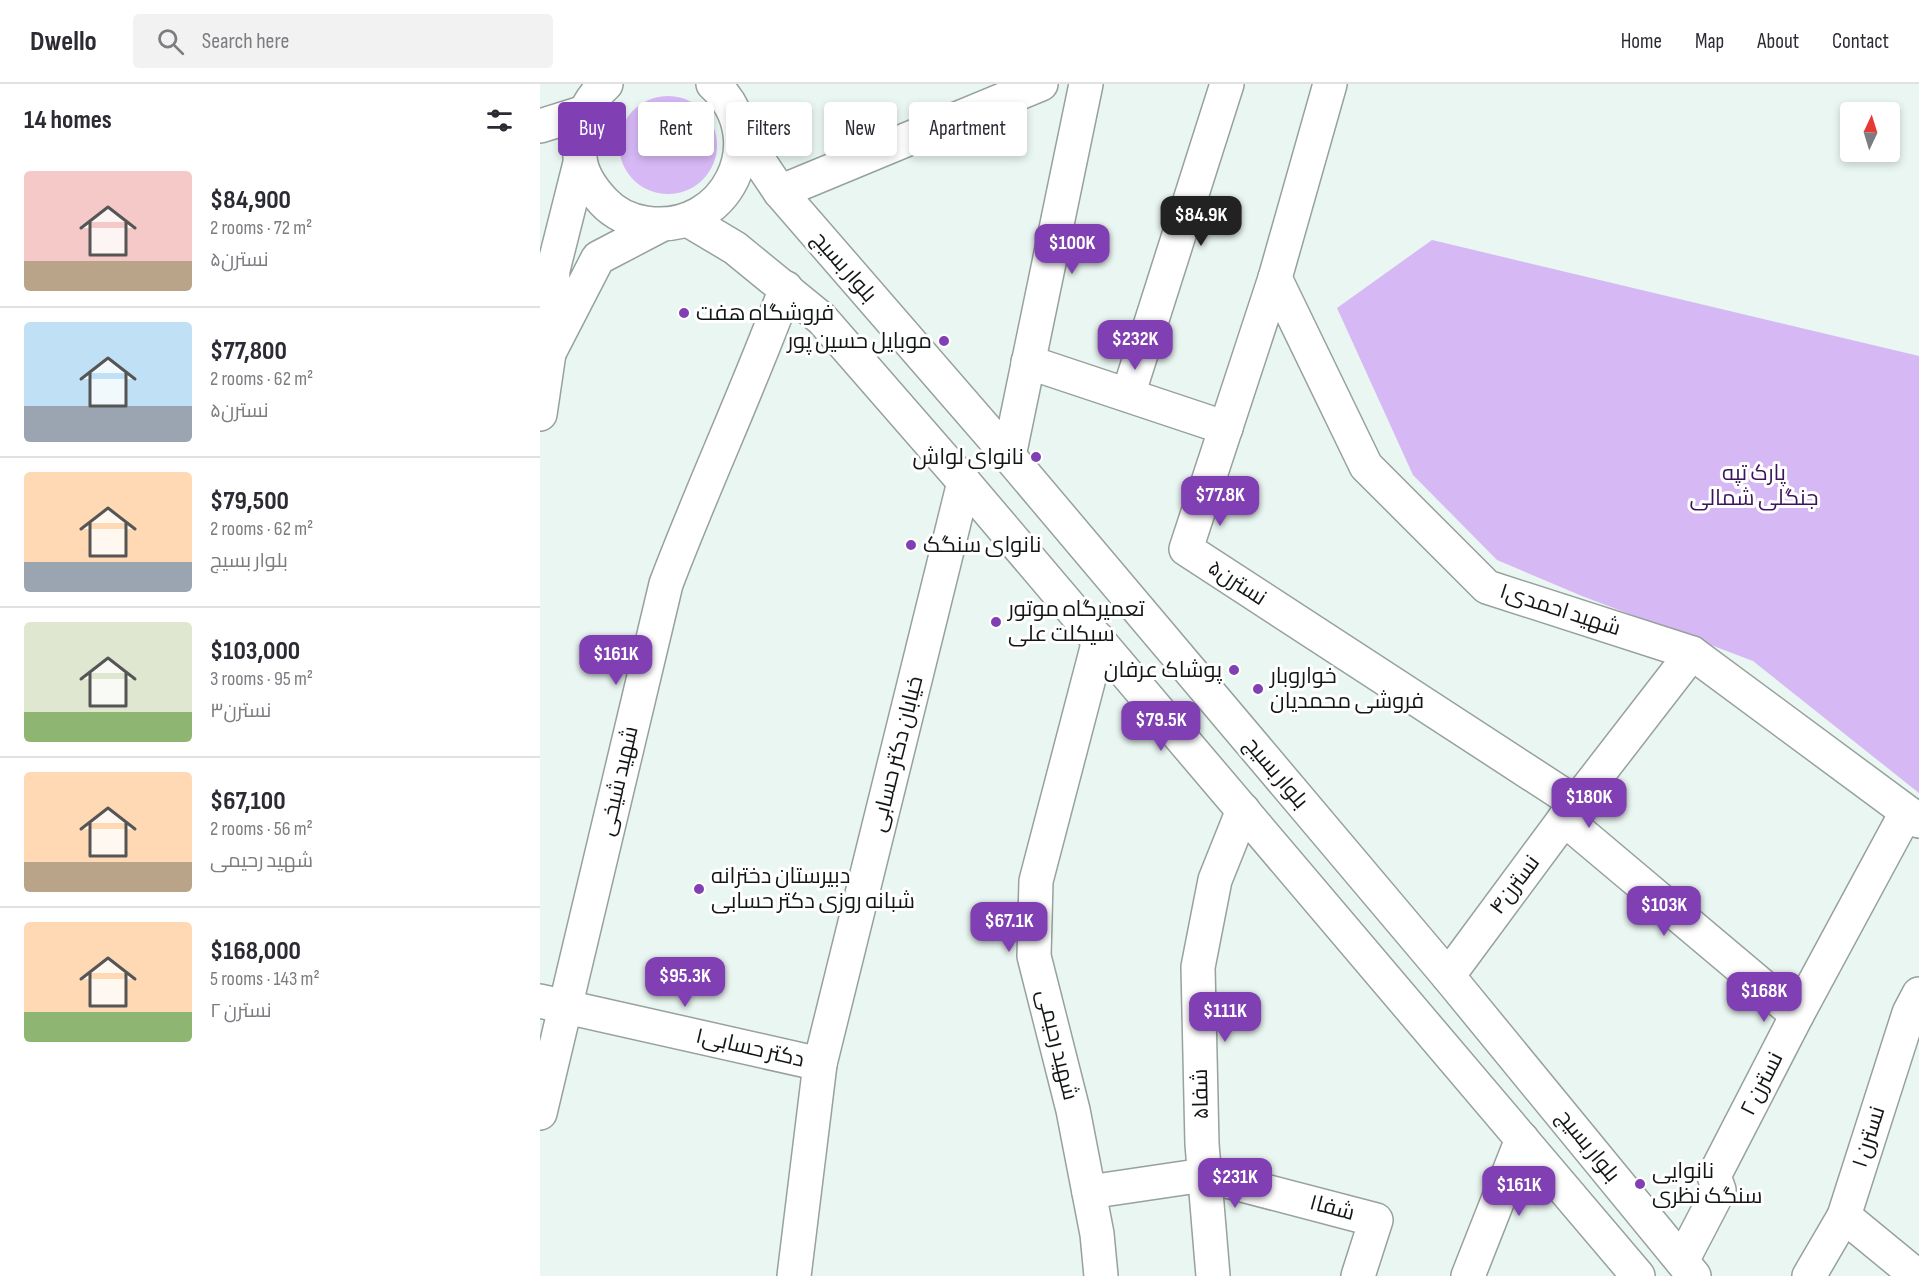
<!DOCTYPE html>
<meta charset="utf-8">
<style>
:root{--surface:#fff;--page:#f2f2f3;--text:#2b2b33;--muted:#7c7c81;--line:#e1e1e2;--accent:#803fb3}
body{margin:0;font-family:"Sofia Sans Condensed",Cairo,sans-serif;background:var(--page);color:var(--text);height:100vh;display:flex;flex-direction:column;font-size:22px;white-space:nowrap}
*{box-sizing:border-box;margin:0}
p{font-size:20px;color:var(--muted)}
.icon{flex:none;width:33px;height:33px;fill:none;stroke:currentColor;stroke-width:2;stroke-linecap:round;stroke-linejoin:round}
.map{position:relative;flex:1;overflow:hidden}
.side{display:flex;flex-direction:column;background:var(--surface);width:540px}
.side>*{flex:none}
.banner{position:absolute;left:18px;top:18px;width:570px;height:54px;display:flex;gap:12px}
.needle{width:39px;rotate:4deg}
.controls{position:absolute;left:1300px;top:18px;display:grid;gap:12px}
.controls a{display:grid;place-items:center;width:60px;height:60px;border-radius:6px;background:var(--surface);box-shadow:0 3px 9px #0003;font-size:30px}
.price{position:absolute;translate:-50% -51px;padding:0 14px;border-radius:12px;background:var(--accent);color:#fff;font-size:20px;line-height:39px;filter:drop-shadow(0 2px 3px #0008)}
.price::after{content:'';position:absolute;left:50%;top:36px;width:18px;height:14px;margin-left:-9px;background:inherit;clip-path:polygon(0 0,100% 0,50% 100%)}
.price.selected{background:#222;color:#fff}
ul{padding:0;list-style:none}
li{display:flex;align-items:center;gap:18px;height:150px;padding:0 24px}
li+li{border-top:2px solid var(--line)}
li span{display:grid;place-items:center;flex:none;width:168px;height:120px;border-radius:6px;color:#555}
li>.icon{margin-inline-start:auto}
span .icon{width:72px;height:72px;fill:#fffc;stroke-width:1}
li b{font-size:26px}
h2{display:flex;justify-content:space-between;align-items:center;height:72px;padding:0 24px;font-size:26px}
.tag{padding:0 21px;border-radius:6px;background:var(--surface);box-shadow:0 3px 9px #0003;font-size:21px;line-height:54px}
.tag.selected{background:var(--accent);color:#fff}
header{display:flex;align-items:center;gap:36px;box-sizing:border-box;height:84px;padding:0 30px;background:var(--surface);border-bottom:2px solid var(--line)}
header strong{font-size:28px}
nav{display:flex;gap:33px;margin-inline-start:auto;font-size:21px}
.search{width:420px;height:54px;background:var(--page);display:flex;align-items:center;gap:15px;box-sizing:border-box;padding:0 21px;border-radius:6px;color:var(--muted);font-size:22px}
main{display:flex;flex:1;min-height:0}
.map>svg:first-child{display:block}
</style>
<header>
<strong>Dwello</strong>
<div class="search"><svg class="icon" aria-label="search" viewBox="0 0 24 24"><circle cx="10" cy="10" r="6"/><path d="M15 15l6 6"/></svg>Search here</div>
<nav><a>Home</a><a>Map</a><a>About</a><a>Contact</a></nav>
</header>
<main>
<section class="side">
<h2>14 homes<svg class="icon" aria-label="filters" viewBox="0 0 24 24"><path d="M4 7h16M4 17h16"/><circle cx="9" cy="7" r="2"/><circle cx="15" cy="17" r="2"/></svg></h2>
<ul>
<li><span style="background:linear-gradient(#f6c9c9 75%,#b9a48a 0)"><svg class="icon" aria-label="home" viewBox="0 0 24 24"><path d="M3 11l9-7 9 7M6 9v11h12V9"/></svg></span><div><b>$84,900</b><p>2 rooms · 72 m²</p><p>نسترن۵</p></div></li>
<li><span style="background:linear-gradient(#bfe0f5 70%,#9aa5b1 0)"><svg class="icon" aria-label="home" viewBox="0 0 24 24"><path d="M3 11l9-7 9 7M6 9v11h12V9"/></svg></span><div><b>$77,800</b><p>2 rooms · 62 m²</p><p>نسترن۵</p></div></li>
<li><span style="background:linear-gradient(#ffd9b3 75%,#9aa5b1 0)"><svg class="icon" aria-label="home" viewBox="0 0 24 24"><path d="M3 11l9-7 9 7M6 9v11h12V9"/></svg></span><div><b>$79,500</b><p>2 rooms · 62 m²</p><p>بلوار بسیج</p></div></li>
<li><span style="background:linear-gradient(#dfe7d0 75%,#8fb573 0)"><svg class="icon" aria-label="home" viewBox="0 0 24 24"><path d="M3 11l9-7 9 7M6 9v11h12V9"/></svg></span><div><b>$103,000</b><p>3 rooms · 95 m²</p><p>نسترن۳</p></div></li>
<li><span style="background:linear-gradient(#ffd9b3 75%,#b9a48a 0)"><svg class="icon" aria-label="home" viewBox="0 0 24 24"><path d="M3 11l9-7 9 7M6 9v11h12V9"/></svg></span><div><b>$67,100</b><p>2 rooms · 56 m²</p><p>شهید رحیمی</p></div></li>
<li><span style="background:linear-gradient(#ffd9b3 75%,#8fb573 0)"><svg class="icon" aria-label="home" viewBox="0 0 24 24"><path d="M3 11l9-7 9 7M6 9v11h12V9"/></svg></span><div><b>$168,000</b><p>5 rooms · 143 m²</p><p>نسترن ۲</p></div></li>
</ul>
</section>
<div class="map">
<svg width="1379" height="1192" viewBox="0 0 1379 1192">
<rect width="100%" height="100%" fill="#eaf6f1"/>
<g fill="#d6b8f5">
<circle cx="128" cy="61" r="49"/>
<polygon points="892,156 1379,272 1379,709 1213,577 1042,512 957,476 873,391 797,224"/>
</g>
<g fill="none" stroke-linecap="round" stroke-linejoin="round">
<defs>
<g id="minor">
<polyline points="790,0 735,194 646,465 1036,719"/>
<polyline points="0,42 45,28"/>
<polyline points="240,108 501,0"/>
<polyline points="735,194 826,382 947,503 1152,569 1379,737"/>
<polyline points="488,278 686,344"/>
<polyline points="588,311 687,0"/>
<polyline points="469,372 546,0"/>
<polyline points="559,556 496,797 494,872 533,1026 557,1150 561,1192"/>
<polyline points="1024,735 1257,931"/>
<polyline points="908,892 1036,719 1152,569"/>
<polyline points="0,917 280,980"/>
<path d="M0,1029L126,500C164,400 209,304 246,204"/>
<polyline points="549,1108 664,1091 836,1136 818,1192"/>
<polyline points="1304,1132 1377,1192"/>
<polyline points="1142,1177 1179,1106 1174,1092 1257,931 1366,729"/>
<polyline points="254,1192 280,980 424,398"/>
<polyline points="673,1192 662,1060 658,883 675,796 703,726"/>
<polyline points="928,1192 982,1055"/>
<polyline points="1269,1192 1304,1132 1369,929 1379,910"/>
</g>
<g id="major">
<path d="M66,0C43,21 38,43 40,73C41,90 52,105 63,117C74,129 90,137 106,139C186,151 234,55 173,0"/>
<polyline points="201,50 240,108 469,372 908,892 1154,1192"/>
<polyline points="40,79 13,186 9,269 58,174 121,141"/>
<polyline points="148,136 195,164 282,235 424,398 1098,1192"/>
<polyline points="0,330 9,269"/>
</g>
</defs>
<use href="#minor" stroke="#97a19d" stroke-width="36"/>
<use href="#major" stroke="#97a19d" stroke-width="36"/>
<use href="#minor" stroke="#fff" stroke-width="33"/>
<use href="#major" stroke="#fff" stroke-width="33"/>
</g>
<g fill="#803fb3" stroke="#fff" stroke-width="2">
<circle cx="144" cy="229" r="6"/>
<circle cx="404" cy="257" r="6"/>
<circle cx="496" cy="373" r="6"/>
<circle cx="371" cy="461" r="6"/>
<circle cx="456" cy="538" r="6"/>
<circle cx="694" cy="586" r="6"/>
<circle cx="718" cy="605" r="6"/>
<circle cx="159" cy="805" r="6"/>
<circle cx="1100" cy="1100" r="6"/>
</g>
<g text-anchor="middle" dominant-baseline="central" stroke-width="6" stroke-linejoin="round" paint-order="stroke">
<g font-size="22" fill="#121614" stroke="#fff">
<text transform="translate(304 183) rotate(49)">بلوار بسیج</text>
<text transform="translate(697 499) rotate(33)">نسترن۵</text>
<text transform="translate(1020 526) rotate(18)">شهید احمدی۱</text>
<text transform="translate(357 670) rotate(-76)">خیابان دکتر حسابی</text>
<text transform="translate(736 689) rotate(50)">بلوار بسیج</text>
<text transform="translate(79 697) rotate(-77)">شهید شیخی</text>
<text transform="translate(975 801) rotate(-53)">نسترن۴</text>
<text transform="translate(517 961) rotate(76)">شهید رحیمی</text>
<text transform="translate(210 964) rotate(13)">دکتر حسابی۱</text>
<text transform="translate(1222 1000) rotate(-63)">نسترن ۲</text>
<text transform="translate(661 1010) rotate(-91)">شفا۵</text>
<text transform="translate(1329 1053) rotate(-72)">نسترن ۱</text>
<text transform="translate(1048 1062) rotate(51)">بلوار بسیج</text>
<text transform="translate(792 1124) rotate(15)">شفا۱</text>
</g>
<g font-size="22" fill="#121614" stroke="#fff" text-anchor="start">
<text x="156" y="229">فروشگاه هفت</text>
<text x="392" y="257" text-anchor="end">موبایل حسین پور</text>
<text x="484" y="373" text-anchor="end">نانوای لواش</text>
<text x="383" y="461">نانوای سنگک</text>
<text x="468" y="525">تعمیرگاه موتور<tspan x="468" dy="25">سیکلت علی</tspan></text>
<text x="682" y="586" text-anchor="end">پوشاک عرفان</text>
<text x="730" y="592">خواروبار<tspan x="730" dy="25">فروشی محمدیان</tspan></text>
<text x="171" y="792">دبیرستان دخترانه<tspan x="171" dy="25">شبانه روزی دکتر حسابی</tspan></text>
<text x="1112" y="1087">نانوایی<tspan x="1112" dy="25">سنگک نظری</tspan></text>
</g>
<g font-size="22" fill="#3d145b" stroke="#fff">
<text x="1214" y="389">پارک تپه<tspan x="1214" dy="25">جنگلی شمالی</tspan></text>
</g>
</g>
</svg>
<div class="controls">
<a><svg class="needle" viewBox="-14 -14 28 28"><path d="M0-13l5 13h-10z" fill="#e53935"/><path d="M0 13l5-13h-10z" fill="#7c7c81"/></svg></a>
</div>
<b class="price selected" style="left:661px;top:163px">$84.9K</b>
<b class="price" style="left:532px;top:191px">$100K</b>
<b class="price" style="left:595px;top:287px">$232K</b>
<b class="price" style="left:680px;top:443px">$77.8K</b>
<b class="price" style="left:76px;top:602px">$161K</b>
<b class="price" style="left:621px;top:668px">$79.5K</b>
<b class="price" style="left:1049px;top:745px">$180K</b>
<b class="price" style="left:1124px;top:853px">$103K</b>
<b class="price" style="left:469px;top:869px">$67.1K</b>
<b class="price" style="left:145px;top:924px">$95.3K</b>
<b class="price" style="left:1224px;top:939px">$168K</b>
<b class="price" style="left:685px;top:959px">$111K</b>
<b class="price" style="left:695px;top:1125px">$231K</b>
<b class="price" style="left:979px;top:1133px">$161K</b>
<div class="banner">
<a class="tag selected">Buy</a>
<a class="tag">Rent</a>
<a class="tag">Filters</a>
<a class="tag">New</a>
<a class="tag">Apartment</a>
</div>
</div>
</main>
